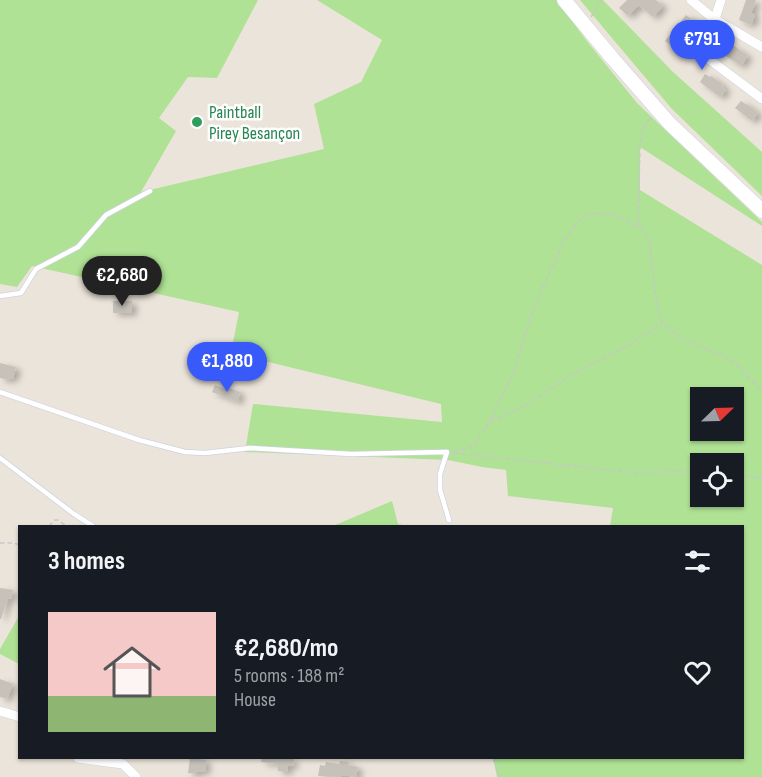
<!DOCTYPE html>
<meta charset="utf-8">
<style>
:root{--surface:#171b24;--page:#242831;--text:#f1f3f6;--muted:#9ea1a6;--accent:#385afa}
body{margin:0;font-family:"Sofia Sans Condensed",sans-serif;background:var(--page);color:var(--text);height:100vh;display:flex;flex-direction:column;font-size:22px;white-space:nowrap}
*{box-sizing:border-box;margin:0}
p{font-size:20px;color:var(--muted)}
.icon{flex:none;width:33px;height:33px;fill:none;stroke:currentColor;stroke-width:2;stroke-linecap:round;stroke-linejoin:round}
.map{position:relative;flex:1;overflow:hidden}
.side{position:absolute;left:18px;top:525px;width:726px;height:234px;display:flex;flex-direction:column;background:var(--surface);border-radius:0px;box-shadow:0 2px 4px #0004}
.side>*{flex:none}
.needle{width:39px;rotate:67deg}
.tools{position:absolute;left:690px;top:387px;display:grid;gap:12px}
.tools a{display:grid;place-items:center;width:54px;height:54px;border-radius:0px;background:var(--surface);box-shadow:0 2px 4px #0004;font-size:30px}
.price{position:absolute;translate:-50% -51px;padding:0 14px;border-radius:21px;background:var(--accent);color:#fff;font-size:20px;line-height:39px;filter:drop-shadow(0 2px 3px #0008)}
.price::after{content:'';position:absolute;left:50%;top:36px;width:18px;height:14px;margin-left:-9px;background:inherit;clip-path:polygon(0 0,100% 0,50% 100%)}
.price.current{background:#222;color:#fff}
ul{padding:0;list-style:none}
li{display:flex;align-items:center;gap:18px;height:150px;padding:0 30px}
li span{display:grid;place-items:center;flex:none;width:168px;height:120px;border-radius:0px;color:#555}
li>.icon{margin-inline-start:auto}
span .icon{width:72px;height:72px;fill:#fffc;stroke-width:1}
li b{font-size:26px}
h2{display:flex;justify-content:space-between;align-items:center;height:72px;padding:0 30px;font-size:26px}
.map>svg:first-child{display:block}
</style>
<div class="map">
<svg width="762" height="777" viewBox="0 0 762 777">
<defs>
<filter id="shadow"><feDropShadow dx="5" dy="3" stdDeviation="3" flood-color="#0004"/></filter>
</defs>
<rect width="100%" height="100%" fill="#ebe4da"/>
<g fill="#afe295" fill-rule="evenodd">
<path d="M0,0H258L217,78L188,77L159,118L176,131L141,192L324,149L314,104L361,82L382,40L317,0H557L586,40L637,103L762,222V226L640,147V190L762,265V777H497L493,758H527L531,759L533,758H742V526H610L613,508L508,496L506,470L482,467L448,460L245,452L253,404L442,422L441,404L231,353L239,312L32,266L17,287L0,284ZM700,398H734V430H700ZM700,464H734V496H700Z"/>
<polygon points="580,0 603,0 673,72 762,152 762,196 671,108"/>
<polygon points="392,501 398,524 408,526 333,526"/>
<polygon points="19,616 19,664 0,654 0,649"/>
</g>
<g fill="#c6c1b9" filter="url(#shadow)">
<polygon points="627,0 656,0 663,6 653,17 639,5 628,16 619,8"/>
<polygon points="746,0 756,0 751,13 755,15 751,25 739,20"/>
<polygon points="686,15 695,22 682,37 684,38 675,49 665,41"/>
<polygon points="733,45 748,56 741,66 726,56"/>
<polygon points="705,74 710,77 711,76 724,86 723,88 726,90 720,97 700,82"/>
<polygon points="741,101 747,105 747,104 758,113 752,121 735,108"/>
<rect x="113" y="301" width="19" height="12"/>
<polygon points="0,363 16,367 13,379 9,378 8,380 0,378"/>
<polygon points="215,385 228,390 229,388 240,392 238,402 212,392"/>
<polygon points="0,588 13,590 11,599 8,598 1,619 0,619"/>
<polygon points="0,679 13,684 7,699 0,697"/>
<polygon points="190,758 206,760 205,772 197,771 197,774 188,773"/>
<polygon points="262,758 294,759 293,766 288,765 287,772 278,771 278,764 261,762"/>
<polygon points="340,761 349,762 348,765 358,767 356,777 342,775 342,777 318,776 320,765 325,766 326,762 339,764"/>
</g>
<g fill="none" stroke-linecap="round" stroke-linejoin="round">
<defs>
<g id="lane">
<polyline points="0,296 21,293 36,269 78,247 106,215 150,191"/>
<polyline points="0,392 139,440 185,452 205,453 250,448 351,454 447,452 440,474 440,490 449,520"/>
<polyline points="0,458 74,514 93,526"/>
</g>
<g id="street">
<polyline points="691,0 714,19 762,47"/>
<polyline points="721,0 712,28 701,45 701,51 706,57 762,99"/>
<polyline points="0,711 20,717"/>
<polyline points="78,758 123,764 136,777"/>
</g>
<polyline id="secondary" points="564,0 613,59 669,123 762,211"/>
</defs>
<use href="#lane" stroke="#cfd2e2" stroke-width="6"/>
<use href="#street" stroke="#cfd2e2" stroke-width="10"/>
<use href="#secondary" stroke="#cfd2e2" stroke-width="15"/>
<g stroke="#c7c7c7" stroke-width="1.5" stroke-dasharray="4.5 3" stroke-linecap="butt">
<polyline points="591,17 602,0"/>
<polyline points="638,225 640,146 643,129 650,118"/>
<polyline points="491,421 524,406 570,376 629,345 661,324"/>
<polyline points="453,451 473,447 489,422 513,375 531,315 564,240 580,219 589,214 598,213 614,215 638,226 649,237 656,299 662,324 683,340 724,356 739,367 762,391"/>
<polyline points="454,453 637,473 679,471 700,473"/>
<polyline points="734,476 762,478"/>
<polyline points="49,526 55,520 58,520 65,525"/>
<polyline points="0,543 13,543 20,545"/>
<polyline points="493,758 500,777"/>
</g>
<use href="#lane" stroke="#fff" stroke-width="4.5"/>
<use href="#street" stroke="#fff" stroke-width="9"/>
<use href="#secondary" stroke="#fff" stroke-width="14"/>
</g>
<circle fill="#2e9e5b" stroke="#fff" stroke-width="2" cx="197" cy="122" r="6"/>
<g text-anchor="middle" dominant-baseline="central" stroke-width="5" stroke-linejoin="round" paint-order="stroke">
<g font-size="18" fill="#27864d" stroke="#fff" text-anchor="start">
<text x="209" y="112">Paintball<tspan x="209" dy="21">Pirey Besançon</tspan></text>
</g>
</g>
</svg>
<div class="tools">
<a><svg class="needle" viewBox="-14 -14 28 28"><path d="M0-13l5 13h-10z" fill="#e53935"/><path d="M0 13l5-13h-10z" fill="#9ea1a6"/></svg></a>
<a><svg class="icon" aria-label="locate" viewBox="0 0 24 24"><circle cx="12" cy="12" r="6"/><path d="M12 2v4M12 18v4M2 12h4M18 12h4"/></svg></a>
</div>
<b class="price" style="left:702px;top:71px">€791</b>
<b class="price current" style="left:122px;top:307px">€2,680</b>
<b class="price" style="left:227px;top:393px">€1,880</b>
<section class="side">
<h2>3 homes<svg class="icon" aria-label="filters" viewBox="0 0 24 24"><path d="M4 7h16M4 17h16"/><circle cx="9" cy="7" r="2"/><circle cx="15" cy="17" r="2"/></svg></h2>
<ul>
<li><span style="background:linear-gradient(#f6c9c9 70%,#8fb573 0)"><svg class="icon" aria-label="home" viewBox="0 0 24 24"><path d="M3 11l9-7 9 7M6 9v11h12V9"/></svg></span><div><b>€2,680/mo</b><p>5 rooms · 188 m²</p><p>House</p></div><svg class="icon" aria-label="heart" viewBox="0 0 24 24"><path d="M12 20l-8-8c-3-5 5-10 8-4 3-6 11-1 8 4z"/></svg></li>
</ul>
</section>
</div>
